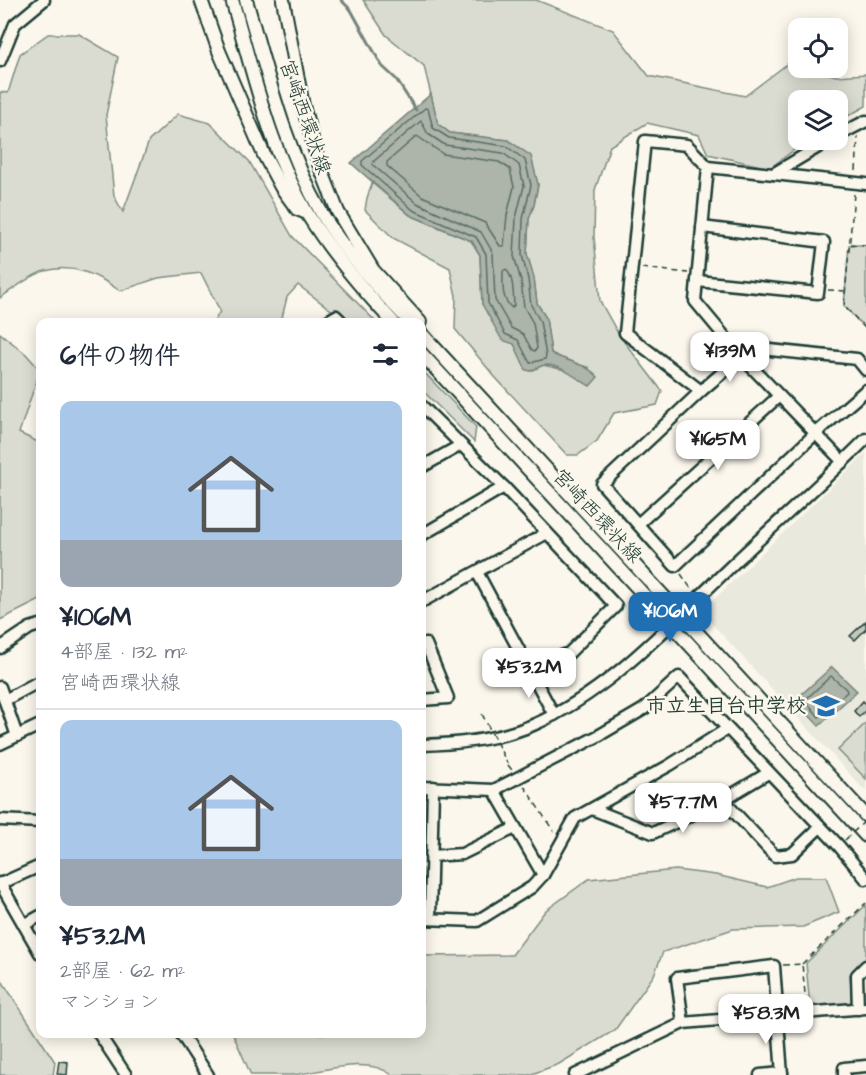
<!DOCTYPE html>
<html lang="ja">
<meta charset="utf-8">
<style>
:root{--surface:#fff;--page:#f2f2f3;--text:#1f2937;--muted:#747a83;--line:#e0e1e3;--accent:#1f6fb2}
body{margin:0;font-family:"Architects Daughter","Klee One",sans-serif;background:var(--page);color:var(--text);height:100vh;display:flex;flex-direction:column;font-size:22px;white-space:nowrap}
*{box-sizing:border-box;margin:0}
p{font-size:20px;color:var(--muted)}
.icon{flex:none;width:33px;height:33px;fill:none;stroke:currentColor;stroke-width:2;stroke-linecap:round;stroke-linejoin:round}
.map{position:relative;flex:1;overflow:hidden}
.panel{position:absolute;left:36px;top:318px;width:390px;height:720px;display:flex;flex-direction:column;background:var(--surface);border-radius:12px;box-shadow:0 3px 15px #0003}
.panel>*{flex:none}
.fabs{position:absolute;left:788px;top:18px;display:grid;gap:12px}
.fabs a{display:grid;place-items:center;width:60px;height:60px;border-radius:12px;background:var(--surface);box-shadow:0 3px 15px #0003;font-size:30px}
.price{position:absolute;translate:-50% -51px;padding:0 14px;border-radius:12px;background:#fff;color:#222;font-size:20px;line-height:39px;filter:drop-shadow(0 2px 3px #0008)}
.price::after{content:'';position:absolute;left:50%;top:36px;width:18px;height:14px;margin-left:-9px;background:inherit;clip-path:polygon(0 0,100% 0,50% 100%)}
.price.current{background:var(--accent);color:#fff}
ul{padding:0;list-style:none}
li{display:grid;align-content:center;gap:12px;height:318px;padding:0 24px}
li+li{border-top:2px solid var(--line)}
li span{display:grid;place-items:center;height:186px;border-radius:12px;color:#555}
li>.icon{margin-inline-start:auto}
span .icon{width:108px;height:108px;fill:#fffc;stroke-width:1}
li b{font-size:26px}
h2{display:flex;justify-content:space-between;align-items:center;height:72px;padding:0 24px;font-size:26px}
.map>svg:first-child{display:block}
</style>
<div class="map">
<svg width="866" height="1075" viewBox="0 0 866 1075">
<rect width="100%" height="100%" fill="#fbf7ec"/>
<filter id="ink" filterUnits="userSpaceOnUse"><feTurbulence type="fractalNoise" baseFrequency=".0167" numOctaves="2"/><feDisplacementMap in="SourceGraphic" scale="12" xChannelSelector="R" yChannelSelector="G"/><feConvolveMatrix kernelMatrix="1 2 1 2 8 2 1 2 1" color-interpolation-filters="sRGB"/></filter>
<g filter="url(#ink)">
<polygon fill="#eae9de" points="866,453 866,792 708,619 707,606"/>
<g fill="#dbdcd1" stroke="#7d8c82" stroke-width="1.5">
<polygon points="363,0 536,0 613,30 649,76 745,96 791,61 798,64 798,68 809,68 836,76 866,74 866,106 837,122 837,100 798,100 798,140 807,140 770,168 708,154 699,135 647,123 610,146 595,190 594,237 600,301 619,335 662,391 657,405 614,413 597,441 578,455 567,455 495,377 455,329 456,296 450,268 393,238 365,210 367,198 372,183 410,215 471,241 480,255 482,304 514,344 531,371 543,365 560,369 590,368 564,360 551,353 546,318 537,303 534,278 527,254 529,219 534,205 538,185 532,163 508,140 450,133 438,124 424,66 386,35"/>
<path d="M48,34H79L118,57L106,115L114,196L123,212L149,141L178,114L210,123L249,161L292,236L376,322H347L298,285L287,297L281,322H214L220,311L201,273L158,278L120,291C98,275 73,263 45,271C32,274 12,290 0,298V92L8,93L20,54Z"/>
<polygon points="849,245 866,245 866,329 844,306"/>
<polygon points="0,333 26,354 40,370 19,433 40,443 40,600 0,620"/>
<polygon points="422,370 476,427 474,442 422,390"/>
<polygon points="866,723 866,779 838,750"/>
<path d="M676,870L716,875L767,887L796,877H826L839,912L803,927L733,929L663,952L654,975L615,1030L559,1064L529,1075H392C368,1055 321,1072 293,1075C279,1075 265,1075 251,1075L233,1034H422V956L512,955L545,911L589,879Z"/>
<polygon points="866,905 866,960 850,974 852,1003 850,1005 810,1008 806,963"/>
<polygon points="2,981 55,1062 53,1075 0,1075 0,982"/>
</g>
<g fill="#adb4aa" stroke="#74847b" stroke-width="1.5">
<path d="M431,94L438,124L450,133L508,140L531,156L538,184L534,205L529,219L527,254L534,278L537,303L546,318L551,353C567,362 586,363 598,377L590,386C577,379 560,364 545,365C540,366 535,369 531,371L526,370L514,344L502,340L482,304L480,255L472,241L410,215L351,163Z"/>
<polygon points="832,667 857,691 819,726 795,700"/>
</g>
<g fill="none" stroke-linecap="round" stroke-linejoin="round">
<g stroke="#586d63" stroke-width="1.5">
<polygon points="425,108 428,109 433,128 449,138 506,146 525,160 531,185 523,219 522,255 528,279 531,305 540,321 546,356 545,359 530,363 518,340 505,334 488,303 486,254 476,237 413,210 362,165 362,161"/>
<polygon points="421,121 428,134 445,145 503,153 519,165 524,186 516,218 514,256 521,281 524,307 533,323 537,348 535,351 532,350 523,334 511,328 495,300 493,253 481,232 417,203 373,165 374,161"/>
<polygon points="417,136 443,154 499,162 510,169 514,187 507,215 504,246 500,246 485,223 422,196 387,166 387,162"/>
<path d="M506,269C514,278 513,293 514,305L512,308C501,299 503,285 503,271Z"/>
<polygon points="831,676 846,689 847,692 819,717 805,700"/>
</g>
<polyline stroke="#74847b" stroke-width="3" points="341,0 351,10 382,66 396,79 416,110"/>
</g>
<g fill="#c4c9be" stroke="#1f3d34" stroke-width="1.5">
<polygon points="866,621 866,629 855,640 850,636"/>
<polygon points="863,701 866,705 866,710 859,717 854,711"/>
<polygon points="59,1061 68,1062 67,1075 57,1074"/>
</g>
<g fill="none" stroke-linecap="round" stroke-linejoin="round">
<defs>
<g id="minor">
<polyline points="0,61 15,24 44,0"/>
<polyline points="837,136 866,121"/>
<polyline points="708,167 695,301 740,355 843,462"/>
<polyline points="773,174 830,140"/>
<polyline points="697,281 818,293 824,242 702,227"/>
<polyline points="326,322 336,316 342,322"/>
<polyline points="866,370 857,359 751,348 701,391 602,484 675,566 815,434 866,390"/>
<polyline points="701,391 625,333 645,141 687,145 708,167 866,184"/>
<polyline points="422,406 504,487 616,606 569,653 529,670"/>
<polyline points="422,467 461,445"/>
<polyline points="638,524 779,396"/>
<polyline points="422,535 504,487"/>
<polyline points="477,572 554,715"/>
<polyline points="422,599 423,601 547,533"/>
<polyline points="422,644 426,644 448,698 422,700"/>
<polyline points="0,648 30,628 40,625"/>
<polyline points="0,687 17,736"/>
<polyline points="5,700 40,681"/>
<polyline points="0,744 40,725"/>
<path d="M422,745C459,744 498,740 533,725C609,692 667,627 727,570C773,526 821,484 866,439"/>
<polyline points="422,787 494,790 598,736 644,709 679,677 839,846 866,879"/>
<polyline points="494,790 543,875"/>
<polyline points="723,800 775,856 792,854 820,827"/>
<polyline points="592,809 653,833 723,800 768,773"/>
<polyline points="0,820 40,822"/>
<polyline points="431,856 462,854 515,828"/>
<polyline points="0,883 40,953"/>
<polyline points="0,884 40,866"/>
<polyline points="422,919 477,921 532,887 543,875 575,818 670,765 727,729"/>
<polyline points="430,919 433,787"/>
<polyline points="24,925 40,916"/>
<polyline points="858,1009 857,975 866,966"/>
<polyline points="683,1023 677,978 774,966 782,1075"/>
<polyline points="99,1034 126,1075"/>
<polyline points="181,1034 208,1075"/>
<polyline points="575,1075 683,1023 866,1008"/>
<polyline points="760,1075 782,1073"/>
<polyline points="844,1075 844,1068 866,1066"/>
</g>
<g id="major">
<polyline points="201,0 219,51 264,155 281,187 297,209 307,213"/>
<path d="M232,0C253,72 270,150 308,215C332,254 362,289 393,322"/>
<path d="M246,0C267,71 284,146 321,212C345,253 378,288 410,322"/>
<polyline points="283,0 303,106 319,164 338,212 373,270 420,322"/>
<polyline points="422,334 866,816"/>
<polyline points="422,354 866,836"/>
</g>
</defs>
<use href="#minor" stroke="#1f3d34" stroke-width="15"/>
<use href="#major" stroke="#1f3d34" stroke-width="16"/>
<g stroke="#1f3d34" stroke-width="1.5" stroke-dasharray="6 4.5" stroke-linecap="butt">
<polyline points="856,171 858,137"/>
<polyline points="854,194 844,306 866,329"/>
<polyline points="851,244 866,245"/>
<polyline points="642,268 688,273"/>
<polyline points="828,290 845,291"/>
<polyline points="681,574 692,590"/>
<polyline points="508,765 512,770"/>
<polyline points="524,786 554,832"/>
<polyline points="802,964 866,903"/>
<polyline points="783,965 802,964 806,1003"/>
</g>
<use href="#minor" stroke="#fbf7ec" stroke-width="10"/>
<use href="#major" stroke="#fbf7ec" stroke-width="12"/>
<g stroke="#1f3d34" stroke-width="1.5" stroke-dasharray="6 4.5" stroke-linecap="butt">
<polyline points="482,714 508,765"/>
<polyline points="845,840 866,820"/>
</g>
</g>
</g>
<defs>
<symbol id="school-bare" viewBox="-9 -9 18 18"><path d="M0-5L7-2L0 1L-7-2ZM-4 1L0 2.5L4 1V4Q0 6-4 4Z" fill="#1f6fb2" stroke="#fbf7ec" stroke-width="2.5" paint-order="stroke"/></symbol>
</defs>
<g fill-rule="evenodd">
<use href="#school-bare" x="807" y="687" width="38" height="38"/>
</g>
<g text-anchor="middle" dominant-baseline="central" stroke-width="5" stroke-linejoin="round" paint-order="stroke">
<g font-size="20" fill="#1f3d34" stroke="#fbf7ec">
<text transform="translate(305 117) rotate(71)">宮崎西環状線</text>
<text transform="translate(597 516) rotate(47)">宮崎西環状線</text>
</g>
<g font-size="20" font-weight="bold" fill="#1f3d34" stroke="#fbf7ec" text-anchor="end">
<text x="806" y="706">市立生目台中学校</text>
</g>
</g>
</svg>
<div class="fabs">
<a><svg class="icon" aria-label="locate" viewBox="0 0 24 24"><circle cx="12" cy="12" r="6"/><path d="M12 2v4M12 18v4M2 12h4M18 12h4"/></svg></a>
<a><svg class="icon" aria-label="layers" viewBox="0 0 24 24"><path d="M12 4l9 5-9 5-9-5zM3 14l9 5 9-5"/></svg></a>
</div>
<b class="price" style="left:730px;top:383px">¥139M</b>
<b class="price" style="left:718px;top:471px">¥165M</b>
<b class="price current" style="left:670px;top:643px">¥106M</b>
<b class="price" style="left:529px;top:699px">¥53.2M</b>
<b class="price" style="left:683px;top:834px">¥57.7M</b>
<b class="price" style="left:766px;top:1045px">¥58.3M</b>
<section class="panel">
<h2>6件の物件<svg class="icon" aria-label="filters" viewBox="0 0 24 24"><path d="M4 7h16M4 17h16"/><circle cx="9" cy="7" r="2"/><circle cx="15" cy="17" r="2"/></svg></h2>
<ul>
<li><span style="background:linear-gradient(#a9c7e8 75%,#9aa5b1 0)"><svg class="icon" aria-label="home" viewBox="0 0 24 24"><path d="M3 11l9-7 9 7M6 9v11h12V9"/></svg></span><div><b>¥106M</b><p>4部屋 · 132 m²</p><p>宮崎西環状線</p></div></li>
<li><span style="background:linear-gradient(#a9c7e8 75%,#9aa5b1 0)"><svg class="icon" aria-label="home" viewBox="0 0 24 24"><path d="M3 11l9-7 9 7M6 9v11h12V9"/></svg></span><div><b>¥53.2M</b><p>2部屋 · 62 m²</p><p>マンション</p></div></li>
</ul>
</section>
</div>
